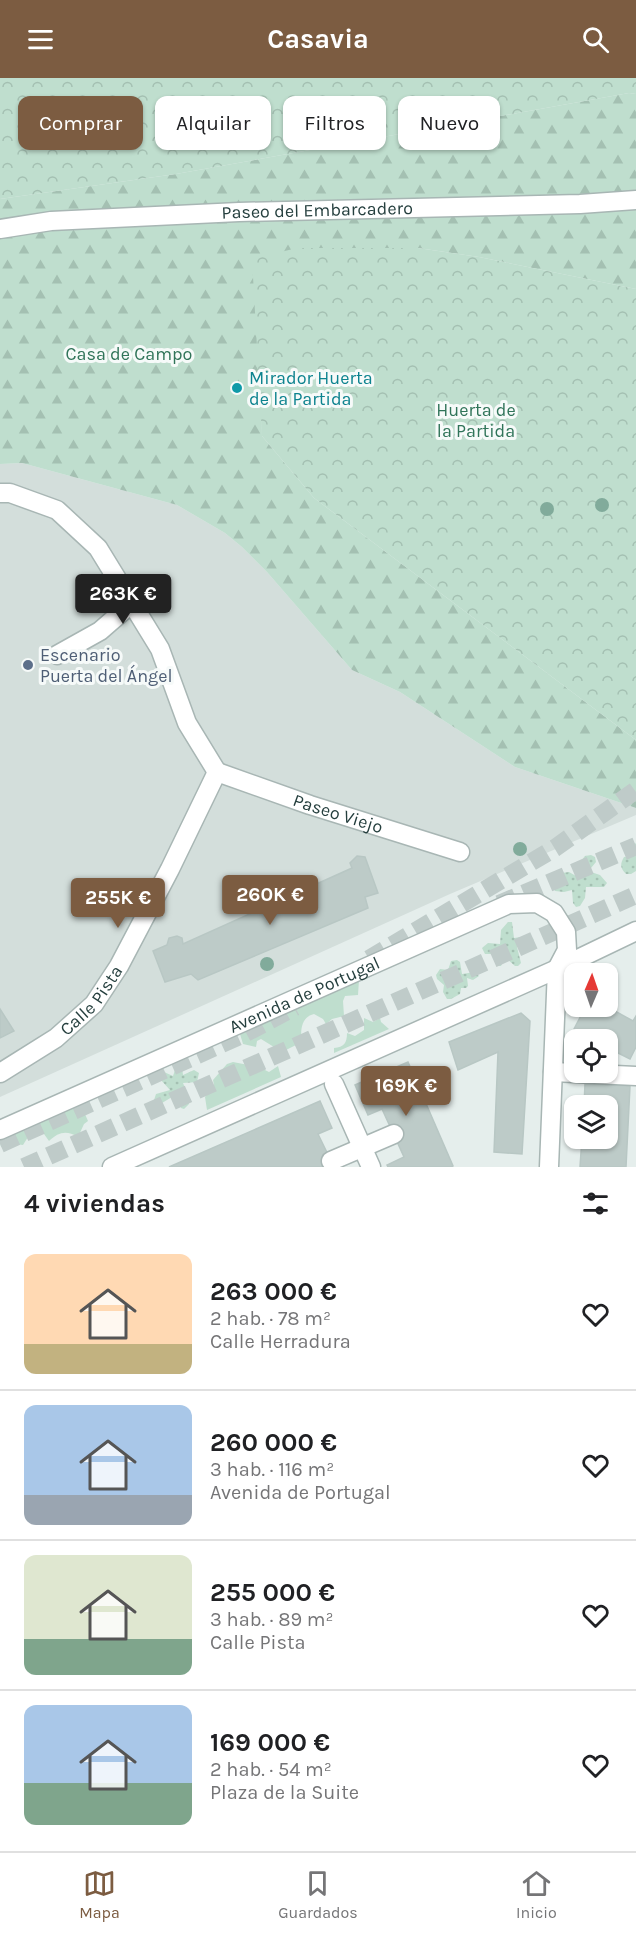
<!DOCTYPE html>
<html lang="es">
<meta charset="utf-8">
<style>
:root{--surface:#fff;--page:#f6f6f6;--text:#202124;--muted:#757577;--line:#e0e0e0;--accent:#7c5c41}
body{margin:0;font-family:Karla,sans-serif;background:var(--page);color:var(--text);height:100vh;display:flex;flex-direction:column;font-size:22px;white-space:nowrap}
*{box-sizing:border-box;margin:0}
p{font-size:20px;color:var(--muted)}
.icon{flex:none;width:33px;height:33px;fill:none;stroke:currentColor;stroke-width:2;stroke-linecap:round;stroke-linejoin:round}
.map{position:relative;height:1089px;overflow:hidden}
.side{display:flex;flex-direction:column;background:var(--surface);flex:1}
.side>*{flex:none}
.guide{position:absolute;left:18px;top:18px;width:600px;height:54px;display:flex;gap:12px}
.needle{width:39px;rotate:2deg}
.controls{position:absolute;left:564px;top:885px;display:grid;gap:12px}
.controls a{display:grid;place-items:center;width:54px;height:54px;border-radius:12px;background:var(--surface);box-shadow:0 2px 4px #0004;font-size:30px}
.price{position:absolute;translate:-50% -51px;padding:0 14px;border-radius:6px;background:var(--accent);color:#fff;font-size:20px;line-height:39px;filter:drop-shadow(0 2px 3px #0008)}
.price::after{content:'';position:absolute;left:50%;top:36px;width:18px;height:14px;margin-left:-9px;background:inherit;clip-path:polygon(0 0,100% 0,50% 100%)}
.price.on{background:#222;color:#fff}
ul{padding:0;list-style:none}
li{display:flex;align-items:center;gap:18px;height:150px;padding:0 24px}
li+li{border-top:2px solid var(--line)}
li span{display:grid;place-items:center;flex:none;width:168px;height:120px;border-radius:12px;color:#555}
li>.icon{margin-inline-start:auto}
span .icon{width:72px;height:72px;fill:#fffc;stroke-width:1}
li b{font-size:26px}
h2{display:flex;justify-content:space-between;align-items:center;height:72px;padding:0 24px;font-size:26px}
.tag{padding:0 21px;border-radius:12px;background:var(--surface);box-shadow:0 2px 4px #0004;font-size:21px;line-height:54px}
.tag.on{background:var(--accent);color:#fff}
header{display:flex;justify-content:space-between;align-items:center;height:78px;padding:0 24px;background:var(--accent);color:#fff;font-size:27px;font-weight:700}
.dock{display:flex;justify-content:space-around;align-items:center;height:84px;border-top:2px solid var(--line);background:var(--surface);font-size:16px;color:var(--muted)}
.dock a{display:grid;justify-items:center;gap:3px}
.dock .on{color:var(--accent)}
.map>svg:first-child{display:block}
</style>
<header><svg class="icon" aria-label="menu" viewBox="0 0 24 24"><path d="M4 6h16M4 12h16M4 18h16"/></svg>Casavia<svg class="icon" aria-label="search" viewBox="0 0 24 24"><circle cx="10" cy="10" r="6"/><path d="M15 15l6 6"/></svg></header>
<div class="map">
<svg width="636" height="1089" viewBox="0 0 636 1089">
<defs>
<pattern id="grass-dots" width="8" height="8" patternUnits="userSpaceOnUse" patternTransform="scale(1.5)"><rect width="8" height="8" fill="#bfdece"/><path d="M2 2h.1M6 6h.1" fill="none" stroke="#a4c0b2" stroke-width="1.8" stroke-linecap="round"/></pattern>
<pattern id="forest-firs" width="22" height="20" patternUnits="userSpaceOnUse" patternTransform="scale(1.5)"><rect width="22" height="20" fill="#bfdece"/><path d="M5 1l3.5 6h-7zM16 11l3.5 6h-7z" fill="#a4c0b2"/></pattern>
<pattern id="park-crowns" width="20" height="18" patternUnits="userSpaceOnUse" patternTransform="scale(1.5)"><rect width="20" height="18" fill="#bfdece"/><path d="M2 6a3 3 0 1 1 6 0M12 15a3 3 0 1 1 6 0" fill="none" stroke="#a4c0b2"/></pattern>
</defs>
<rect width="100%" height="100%" fill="#e5eeec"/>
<polygon fill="#d3dedb" points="22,385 177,427 225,455 242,469 267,494 352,592 400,614 515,689 636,730 636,737 450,816 0,1019 0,386"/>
<g fill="url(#grass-dots)">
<path d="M636,765V793L631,796H626C620,790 620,786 624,779L633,778V768Z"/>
<polygon points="591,777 595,779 596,784 591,790 591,794 600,797 607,805 604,809 586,809 585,820 580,828 576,829 573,825 572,812 564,814 555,813 553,808 562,795 569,794 576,798 581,783 585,778"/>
<polygon points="508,844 512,844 514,860 521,859 533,860 534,864 528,870 517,869 521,885 518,888 515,888 505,879 501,888 497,888 496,876 485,876 482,870 488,865 500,866 501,852"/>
<polygon points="457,882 460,884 462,896 475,894 479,898 473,902 467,900 468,908 466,910 461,910 460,916 451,921 447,921 443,914 444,907 437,901 436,897 440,891 448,892 451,883"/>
<polygon points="179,988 182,989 183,997 194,992 199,995 197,1004 183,1005 189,1020 189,1026 184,1031 181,1030 177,1016 162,1025 154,1022 156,1016 170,1012 160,1001 160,996 164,994 173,998 176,989"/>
</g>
<polygon fill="url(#forest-firs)" points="629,15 636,16 636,211 479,179 418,170 261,310 262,358 314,420 636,662 636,730 515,689 400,614 352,592 267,494 242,469 225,455 177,427 22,385 0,386 0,121 176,96"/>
<g fill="url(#park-crowns)">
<polygon points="0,0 636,0 636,16 629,15 176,96 0,121"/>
<polygon points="297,170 418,170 479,179 636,211 636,662 314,420 262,358 252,181"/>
</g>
<g fill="#bfdece">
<path d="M359,902L358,917L345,918L343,923L344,938L332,941L326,946L323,941L314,936C301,939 300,953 302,964L282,974L261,961L257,963L256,969L243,966L240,956Z"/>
<path d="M364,940L373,944L380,940L381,944L389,951L334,975V970C344,969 347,965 347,955L355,958L364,952Z"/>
<polygon points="233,984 259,989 269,994 278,988 281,999 207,1032 205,1019 214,1007 213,1002 227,986"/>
<path d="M84,1025V1034L88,1043L84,1046L78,1059C66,1052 59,1054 49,1063L44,1056L37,1054L28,1059L23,1067L7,1065L1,1069L0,1062Z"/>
</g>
<g fill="#bdcbc8" stroke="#b8c7c4" stroke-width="1.5">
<polygon points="357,778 365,779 378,815 365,819 368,830 198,902 191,896 165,904 153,873 167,867 169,860 177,858 182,860 183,866 352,790 350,785"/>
<polygon points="586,928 606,928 633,943 636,938 636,969 630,981 608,970 608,962 593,962 574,951"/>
<polygon points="0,931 14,953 0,960"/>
<polygon points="521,935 530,943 522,1076 494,1074 498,974 458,992 449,964"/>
<polygon points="408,984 453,1088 451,1089 388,1089 387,1087 404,1079 382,1031 368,1037 355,1007"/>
<polygon points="585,1006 630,1008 626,1089 580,1089 582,1060 608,1060 608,1028 584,1028"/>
<polygon points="320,1023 332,1050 318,1056 334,1089 169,1089"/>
</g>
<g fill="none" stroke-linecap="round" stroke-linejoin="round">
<g stroke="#bfcbc9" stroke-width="18" stroke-dasharray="18 9" stroke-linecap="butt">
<polyline points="499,826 636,768"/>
<polyline points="369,881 555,770 636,712"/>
<polyline points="0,1066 244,956 295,929"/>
<polyline points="24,1089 636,817"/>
</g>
<defs>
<g id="minor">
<path id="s1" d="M0,151L51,143L239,134L580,126L636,122"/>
<polyline points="0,415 10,415 57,432 98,470 160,571 187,645 217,694"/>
<polyline points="57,577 100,553 131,526"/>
<path id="s2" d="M217,694L310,727L460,774"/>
<polyline points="553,994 636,998"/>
<path id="s3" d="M0,995L56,960L94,926L119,888L170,791L217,694"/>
<polyline points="334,1006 371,1089"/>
<path id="s4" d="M0,1052L509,826L537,825L554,835L566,854L567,872L557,891L549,1089"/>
<polyline points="331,1083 394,1056"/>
<polyline points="112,1089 557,891 636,853"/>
</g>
</defs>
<use href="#minor" stroke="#a8b6b4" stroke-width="21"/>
<use href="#minor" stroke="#fff" stroke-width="18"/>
</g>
<g fill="#81ab9b">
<circle cx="602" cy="427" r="7"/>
<circle cx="547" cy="431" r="7"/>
<circle cx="520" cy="771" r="7"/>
<circle cx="267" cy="886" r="7"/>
</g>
<circle fill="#0f9aa8" stroke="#f6faf9" stroke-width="2" cx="237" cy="310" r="6"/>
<circle fill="#5c6f8a" stroke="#f6faf9" stroke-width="2" cx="28" cy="587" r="6"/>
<g text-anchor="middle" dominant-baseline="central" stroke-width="6" stroke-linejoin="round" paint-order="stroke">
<g font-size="18" fill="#253f3e" stroke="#f6faf9">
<text stroke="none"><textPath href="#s1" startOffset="318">Paseo del Embarcadero</textPath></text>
<text stroke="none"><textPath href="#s2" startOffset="128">Paseo Viejo</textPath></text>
<text stroke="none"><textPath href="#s4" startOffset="333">Avenida de Portugal</textPath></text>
<text stroke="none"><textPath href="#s3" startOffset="118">Calle Pista</textPath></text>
</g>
<g font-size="18" fill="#307459" stroke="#f6faf9">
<text x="129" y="276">Casa de Campo</text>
<text x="476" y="332">Huerta de<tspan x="476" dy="21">la Partida</tspan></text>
</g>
<g font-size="18" fill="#0d838f" stroke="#f6faf9" text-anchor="start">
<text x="249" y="300">Mirador Huerta<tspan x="249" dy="21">de la Partida</tspan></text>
</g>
<g font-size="18" fill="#4e5e75" stroke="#f6faf9" text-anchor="start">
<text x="40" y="577">Escenario<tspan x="40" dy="21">Puerta del Ángel</tspan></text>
</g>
</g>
</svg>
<div class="controls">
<a><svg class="needle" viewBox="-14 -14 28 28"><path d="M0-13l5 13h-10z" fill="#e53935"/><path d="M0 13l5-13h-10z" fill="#757577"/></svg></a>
<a><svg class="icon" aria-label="locate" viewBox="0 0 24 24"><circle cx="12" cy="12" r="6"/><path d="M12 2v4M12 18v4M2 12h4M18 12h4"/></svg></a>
<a><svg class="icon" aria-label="layers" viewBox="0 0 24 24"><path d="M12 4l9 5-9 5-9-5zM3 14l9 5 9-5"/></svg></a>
</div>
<b class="price on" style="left:123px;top:547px">263K €</b>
<b class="price" style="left:270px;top:848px">260K €</b>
<b class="price" style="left:118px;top:851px">255K €</b>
<b class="price" style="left:406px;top:1039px">169K €</b>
<div class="guide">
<a class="tag on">Comprar</a>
<a class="tag">Alquilar</a>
<a class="tag">Filtros</a>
<a class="tag">Nuevo</a>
</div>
</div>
<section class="side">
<h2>4 viviendas<svg class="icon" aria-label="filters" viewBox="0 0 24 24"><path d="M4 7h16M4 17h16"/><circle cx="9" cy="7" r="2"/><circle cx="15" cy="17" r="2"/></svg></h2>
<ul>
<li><span style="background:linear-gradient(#ffd9b3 75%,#c2b280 0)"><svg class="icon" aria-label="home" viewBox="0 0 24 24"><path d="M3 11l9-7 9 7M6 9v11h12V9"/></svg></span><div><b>263 000 €</b><p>2 hab. · 78 m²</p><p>Calle Herradura</p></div><svg class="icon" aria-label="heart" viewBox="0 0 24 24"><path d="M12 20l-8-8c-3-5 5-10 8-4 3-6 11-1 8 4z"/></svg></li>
<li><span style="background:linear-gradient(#a9c7e8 75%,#9aa5b1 0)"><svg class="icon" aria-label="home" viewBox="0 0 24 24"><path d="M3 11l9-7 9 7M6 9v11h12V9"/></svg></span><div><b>260 000 €</b><p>3 hab. · 116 m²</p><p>Avenida de Portugal</p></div><svg class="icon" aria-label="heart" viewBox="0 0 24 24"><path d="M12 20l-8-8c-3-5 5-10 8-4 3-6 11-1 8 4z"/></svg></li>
<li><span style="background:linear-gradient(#dfe7d0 70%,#7fa58c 0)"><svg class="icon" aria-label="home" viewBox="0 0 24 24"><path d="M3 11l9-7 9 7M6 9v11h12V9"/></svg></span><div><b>255 000 €</b><p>3 hab. · 89 m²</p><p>Calle Pista</p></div><svg class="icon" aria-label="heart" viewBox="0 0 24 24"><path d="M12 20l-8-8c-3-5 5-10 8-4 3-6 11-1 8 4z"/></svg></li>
<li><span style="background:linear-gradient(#a9c7e8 65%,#7fa58c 0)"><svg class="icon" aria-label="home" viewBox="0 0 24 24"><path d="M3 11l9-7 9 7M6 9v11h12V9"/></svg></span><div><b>169 000 €</b><p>2 hab. · 54 m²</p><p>Plaza de la Suite</p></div><svg class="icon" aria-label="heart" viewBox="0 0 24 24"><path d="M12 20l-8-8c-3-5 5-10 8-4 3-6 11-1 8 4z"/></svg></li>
</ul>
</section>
<nav class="dock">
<a class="on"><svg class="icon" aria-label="map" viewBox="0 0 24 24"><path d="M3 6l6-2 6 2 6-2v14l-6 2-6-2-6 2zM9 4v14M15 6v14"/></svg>Mapa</a>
<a><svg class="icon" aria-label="saved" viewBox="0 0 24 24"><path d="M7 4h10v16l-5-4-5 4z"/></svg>Guardados</a>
<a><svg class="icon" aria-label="home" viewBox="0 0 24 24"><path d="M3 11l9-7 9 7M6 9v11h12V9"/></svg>Inicio</a>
</nav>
